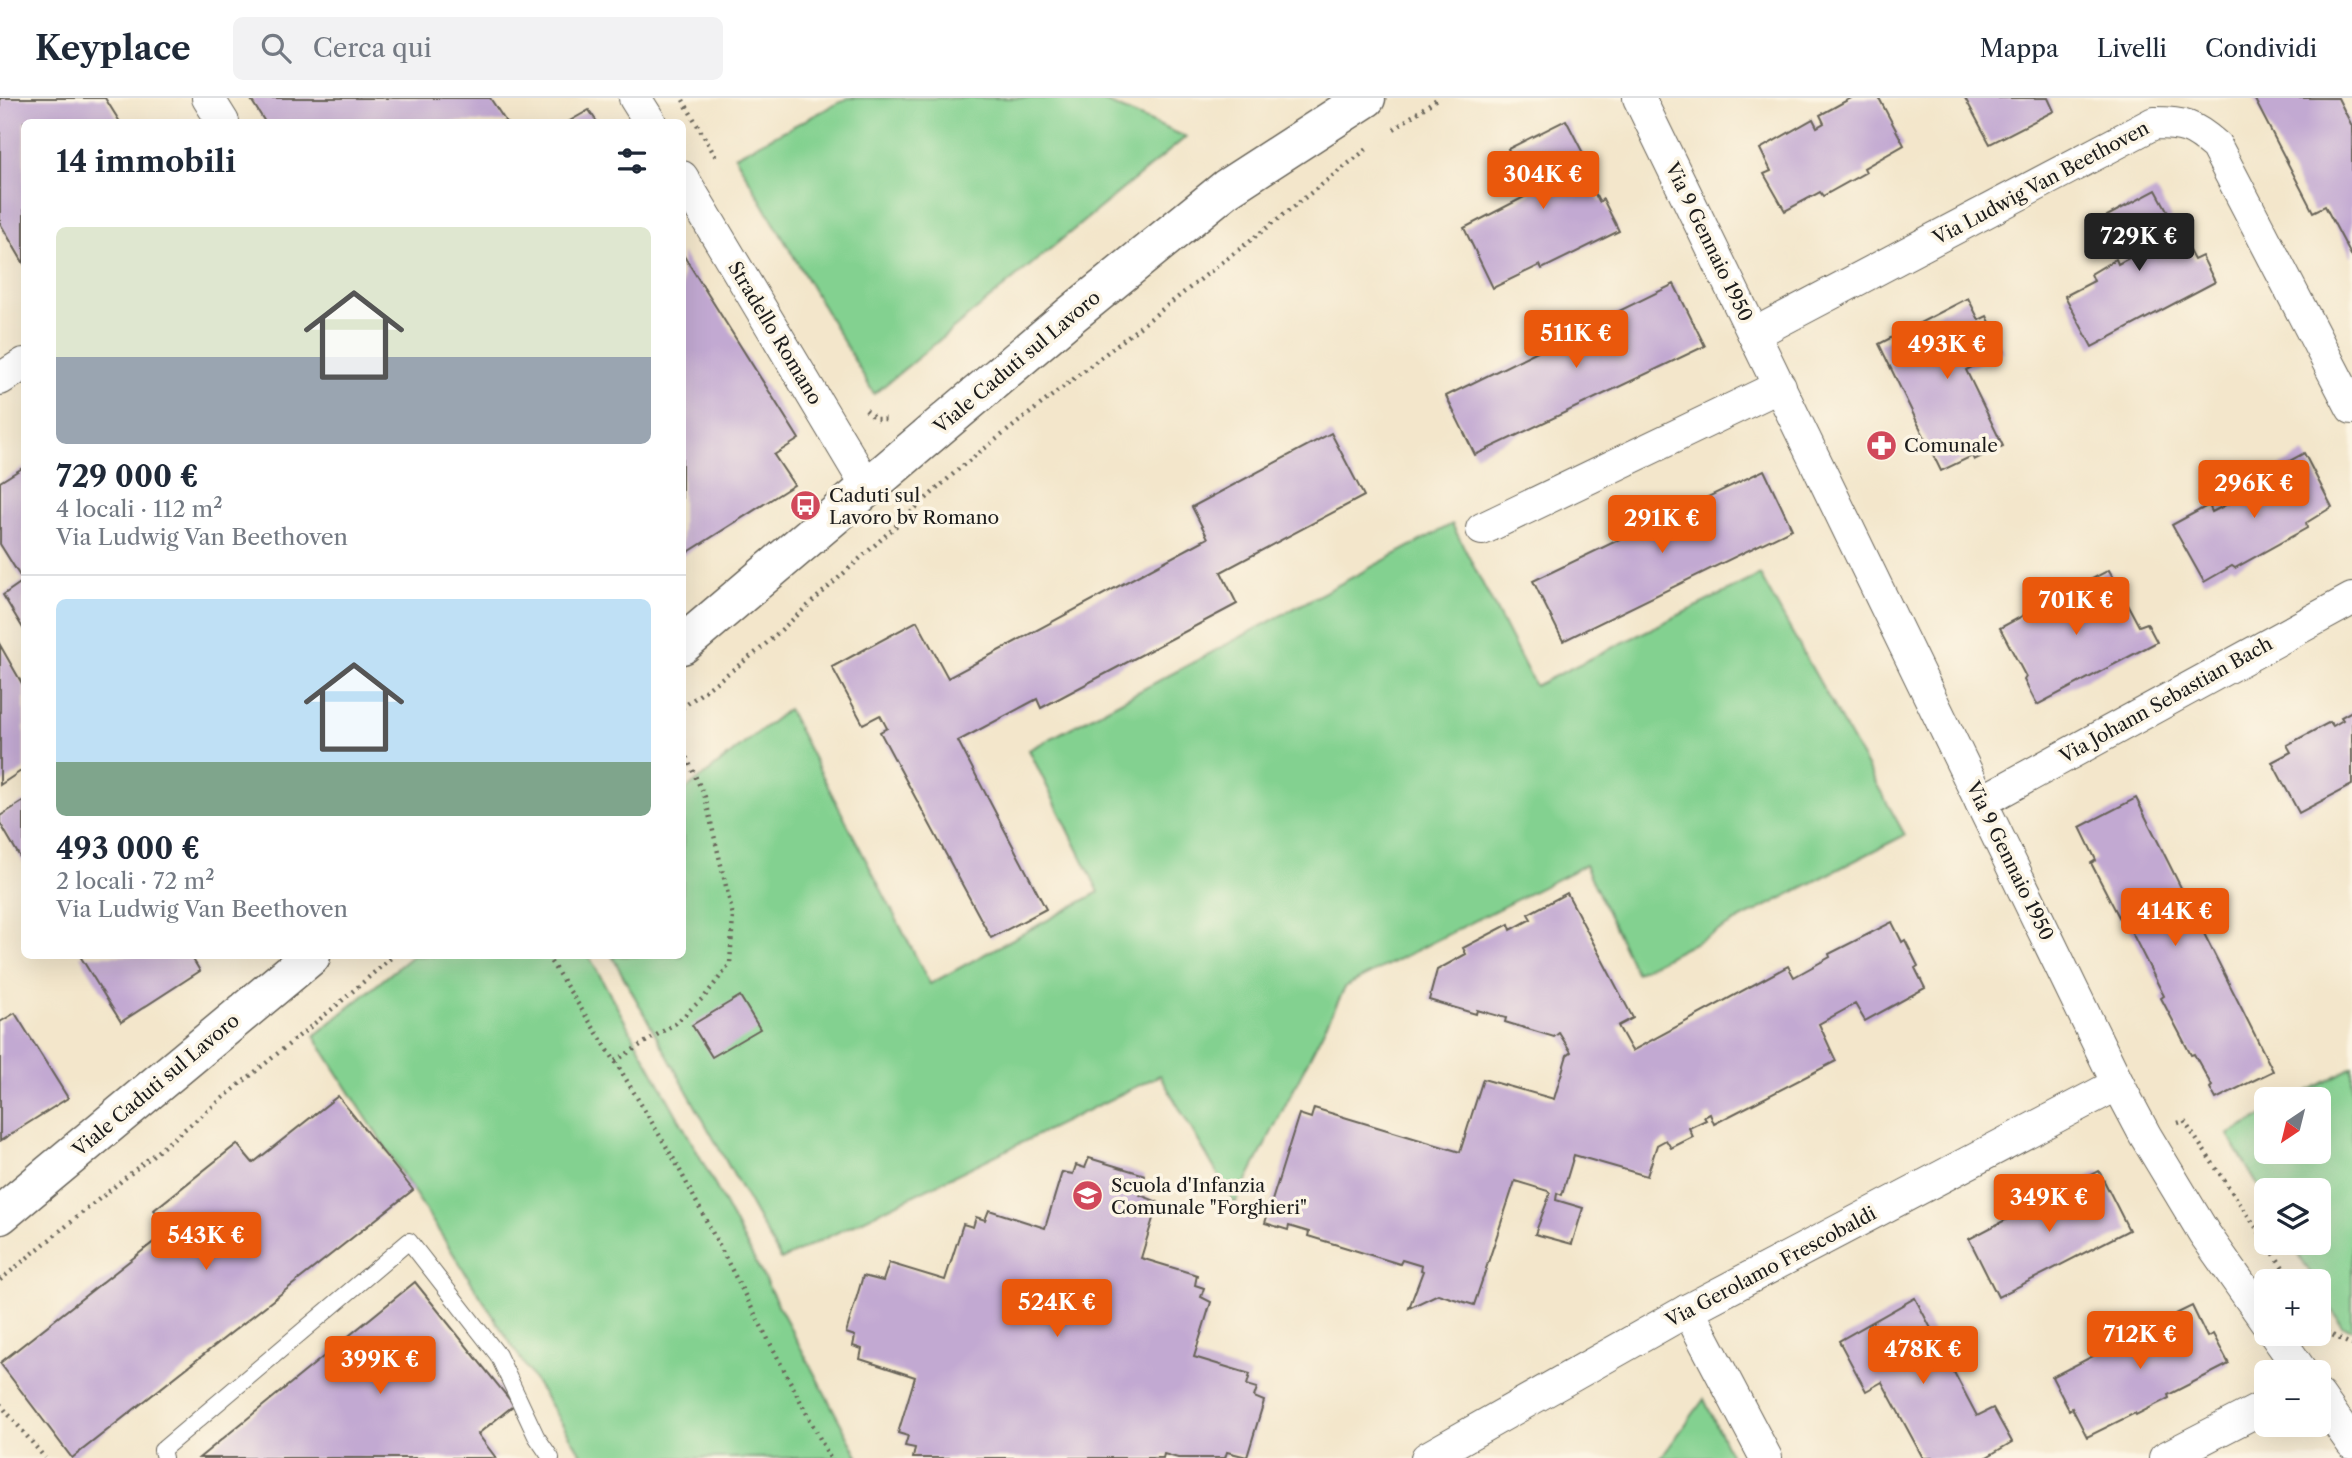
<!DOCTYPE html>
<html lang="it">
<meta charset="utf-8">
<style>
:root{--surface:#fff;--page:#f2f2f3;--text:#1f2937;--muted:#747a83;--line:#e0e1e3;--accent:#ea580c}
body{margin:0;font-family:"Libre Caslon Text",serif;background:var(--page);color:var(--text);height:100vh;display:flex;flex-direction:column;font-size:26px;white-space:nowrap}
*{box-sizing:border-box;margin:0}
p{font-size:23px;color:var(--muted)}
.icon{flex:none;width:38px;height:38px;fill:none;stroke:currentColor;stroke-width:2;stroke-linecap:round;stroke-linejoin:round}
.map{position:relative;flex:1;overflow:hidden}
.side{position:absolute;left:21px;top:21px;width:665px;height:840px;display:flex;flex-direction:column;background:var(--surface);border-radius:10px;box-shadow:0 7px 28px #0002}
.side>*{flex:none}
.needle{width:46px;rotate:215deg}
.tools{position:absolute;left:2254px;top:989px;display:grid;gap:14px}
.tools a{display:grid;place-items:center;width:77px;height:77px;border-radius:10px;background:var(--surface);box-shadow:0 7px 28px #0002;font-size:35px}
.price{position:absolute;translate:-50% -60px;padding:0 16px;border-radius:7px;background:var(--accent);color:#fff;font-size:23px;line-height:46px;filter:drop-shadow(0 2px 4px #0008)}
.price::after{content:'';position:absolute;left:50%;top:42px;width:21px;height:16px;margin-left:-10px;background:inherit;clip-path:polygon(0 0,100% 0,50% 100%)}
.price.current{background:#222;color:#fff}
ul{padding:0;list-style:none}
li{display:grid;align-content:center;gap:14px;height:371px;padding:0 35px}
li+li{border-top:2px solid var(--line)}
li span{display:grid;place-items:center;height:217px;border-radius:10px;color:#555}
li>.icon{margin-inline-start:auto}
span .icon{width:126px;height:126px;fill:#fffc;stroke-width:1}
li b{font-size:30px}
h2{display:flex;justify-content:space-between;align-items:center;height:84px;padding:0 35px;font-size:30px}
header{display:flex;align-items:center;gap:42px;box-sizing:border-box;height:98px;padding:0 35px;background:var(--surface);border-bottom:2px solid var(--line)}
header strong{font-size:33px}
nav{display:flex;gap:38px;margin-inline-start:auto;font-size:24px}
.search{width:490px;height:63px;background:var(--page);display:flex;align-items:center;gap:18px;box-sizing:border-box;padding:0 24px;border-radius:10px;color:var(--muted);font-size:26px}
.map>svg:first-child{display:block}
</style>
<header>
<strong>Keyplace</strong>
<div class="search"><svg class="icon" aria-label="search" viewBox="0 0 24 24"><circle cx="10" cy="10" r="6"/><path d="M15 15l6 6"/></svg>Cerca qui</div>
<nav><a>Mappa</a><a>Livelli</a><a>Condividi</a></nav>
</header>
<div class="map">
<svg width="2352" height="1360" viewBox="0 0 2352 1360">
<rect width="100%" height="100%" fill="#fcf5e5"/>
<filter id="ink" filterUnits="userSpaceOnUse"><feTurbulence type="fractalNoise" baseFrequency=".0143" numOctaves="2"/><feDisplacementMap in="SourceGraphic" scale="14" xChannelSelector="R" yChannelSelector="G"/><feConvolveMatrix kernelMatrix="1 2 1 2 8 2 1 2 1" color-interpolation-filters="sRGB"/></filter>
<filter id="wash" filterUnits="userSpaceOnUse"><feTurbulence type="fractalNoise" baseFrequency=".00686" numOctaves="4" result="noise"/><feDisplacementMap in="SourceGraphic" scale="28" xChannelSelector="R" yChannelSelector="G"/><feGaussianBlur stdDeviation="1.57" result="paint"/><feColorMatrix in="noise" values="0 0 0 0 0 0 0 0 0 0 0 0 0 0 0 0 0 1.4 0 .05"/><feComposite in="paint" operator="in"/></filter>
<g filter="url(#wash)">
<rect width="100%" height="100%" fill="#f3e6cb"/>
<g fill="#83d190" stroke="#507656" stroke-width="2">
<polygon points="848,0 1096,0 1186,39 874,296 735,58"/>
<polygon points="1452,426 1535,588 1760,477 1905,737 1636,875 1585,767 1346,888 1235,1106 1160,977 781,1162 612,858 682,858 683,694 788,611 930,886 1099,794 1029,652"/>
<polygon points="412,858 589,858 700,1059 859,1360 584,1360 314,938"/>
<polygon points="2352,969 2352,1231 2342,1228 2319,1190 2319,1183 2315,1183 2292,1145 2319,1144 2319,1092 2266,1092 2266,1101 2228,1037 2266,1016 2266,1054 2319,1054 2319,1001 2294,1001"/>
<polygon points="1704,1301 1732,1360 1661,1360"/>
</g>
<g id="blocks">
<g fill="#c2a9d2">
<polygon points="0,0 105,0 120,24 24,24 24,166 0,125"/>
<polygon points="250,0 490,0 506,24 265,24"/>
<polygon points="1851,0 1879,0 1904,47 1864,70 1866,74 1823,98 1820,94 1785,113 1764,76 1771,73 1760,51 1813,21 1817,29 1824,25 1820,17"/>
<polygon points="1965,0 2048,0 2054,13 1990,46"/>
<polygon points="2254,0 2338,0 2352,28 2352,159 2325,108 2313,114"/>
<polygon points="589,12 597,24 568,24"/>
<polygon points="1566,22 1585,59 1578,62 1599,104 1603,101 1619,133 1542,171 1540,167 1493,190 1464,130 1530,96 1508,51"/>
<polygon points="2156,92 2194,162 2202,158 2215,184 2092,249 2065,198 2094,183 2091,176 2116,161 2118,166 2129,160 2107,118"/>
<polygon points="682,155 799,341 774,357 794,387 682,458"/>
<polygon points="1674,186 1705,248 1475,357 1446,298"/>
<polygon points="1968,200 1979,222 1987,218 2004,253 1966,272 2003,348 1974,362 1972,358 1941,373 1879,246"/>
<polygon points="1331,335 1364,398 1221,474 1237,506 1041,610 1037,601 958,643 1046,811 991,840 880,634 887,630 880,617 863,626 832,569 917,523 948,580 1208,440 1192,409"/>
<polygon points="2304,355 2332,409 2306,425 2307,430 2235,470 2232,468 2204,484 2172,427 2209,407 2212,414 2270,384 2266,376"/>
<polygon points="24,369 24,532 3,497 23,483 0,446 0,384"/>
<polygon points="1764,372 1792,431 1563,543 1533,483"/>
<polygon points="2109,472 2139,528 2147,525 2157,544 2037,607 2024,582 2026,579 2000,530 2050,503 2052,506 2062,501 2061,497"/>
<polygon points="0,547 24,589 24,671 0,687"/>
<polygon points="2352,613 2352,687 2299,715 2272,664 2291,654 2287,647 2330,624 2333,628 2343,622 2341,619"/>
<polygon points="2136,700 2273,973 2216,1001 2210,990 2212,988 2194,956 2191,957 2161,900 2164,898 2124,819 2120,821 2091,765 2096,762 2080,729"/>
<polygon points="24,703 24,766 0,725 0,718"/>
<polygon points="1567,795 1633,920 1618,928 1632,953 1788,868 1794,879 1830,859 1829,856 1892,824 1902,844 1905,842 1918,868 1915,870 1925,890 1865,923 1855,906 1819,926 1836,963 1714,1026 1710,1016 1704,1019 1706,1022 1689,1030 1693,1039 1671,1050 1666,1042 1657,1047 1647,1078 1574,1057 1562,1097 1557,1095 1556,1102 1583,1110 1572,1146 1535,1136 1550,1096 1548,1093 1515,1083 1474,1207 1438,1196 1409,1210 1423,1173 1421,1172 1422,1168 1402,1162 1400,1166 1308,1138 1309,1134 1289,1128 1288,1132 1265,1125 1299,1016 1311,1020 1314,1010 1460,1054 1483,981 1554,1001 1567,957 1571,954 1559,935 1554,939 1505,924 1506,920 1477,912 1476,916 1429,902 1437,872 1466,856 1463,850 1509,826 1511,832 1531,821 1528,816"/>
<polygon points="80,858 191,858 200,873 121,924"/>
<polygon points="740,898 760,931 712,959 692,927"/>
<polygon points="15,915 68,1000 0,1043 0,924"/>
<polygon points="338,998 413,1092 72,1360 0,1265 170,1131 154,1112 237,1046 253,1065"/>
<polygon points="1089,1060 1145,1077 1140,1097 1158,1104 1141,1160 1197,1177 1195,1187 1204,1190 1201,1199 1211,1204 1194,1259 1250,1276 1247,1287 1257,1290 1254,1299 1264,1303 1247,1359 1227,1354 1225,1360 1178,1360 1164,1356 1163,1360 913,1360 915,1350 905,1348 908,1338 898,1335 915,1279 860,1261 862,1251 853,1248 855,1238 846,1235 863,1178 883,1183 889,1165 945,1182 963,1126 973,1129 976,1119 985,1122 989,1112 1045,1130 1062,1074 1073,1076 1076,1067 1085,1070"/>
<polygon points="2099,1073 2129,1132 1998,1199 1969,1141"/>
<polygon points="415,1184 514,1307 478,1336 496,1360 199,1360"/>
<polygon points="1915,1200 1977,1318 1993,1310 2012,1344 1985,1360 1923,1360 1882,1284 1866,1293 1839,1243"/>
<polygon points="2192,1208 2207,1239 2213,1236 2229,1266 2168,1297 2169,1300 2136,1317 2135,1315 2087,1339 2072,1310 2069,1312 2052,1279 2105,1252 2104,1248 2137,1232 2139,1234"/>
</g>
</g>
</g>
<g filter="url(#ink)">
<use href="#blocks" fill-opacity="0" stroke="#676359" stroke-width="2"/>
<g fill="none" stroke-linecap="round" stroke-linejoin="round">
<defs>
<polyline id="service" points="164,1360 162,1352 409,1143 498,1257 536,1338 551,1360"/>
<g id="minor">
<polyline points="208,0 223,24"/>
<polyline points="635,0 650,24"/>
<polyline points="1639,0 2118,986 2145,1037 2204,1135 2266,1223"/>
<polyline points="682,79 868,390"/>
<path d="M1754,236L2154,25C2184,25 2193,28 2216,48L2352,310"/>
<polyline points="0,281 24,266"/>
<polyline points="1482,431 1780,288"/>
<polyline points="1981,704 2352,501"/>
<polyline points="1688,1212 1766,1360"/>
<polyline points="2275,1236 2302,1274"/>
<polyline points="2319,1298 2352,1345"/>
<polyline points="1427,1360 1688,1212 2118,986"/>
<polyline points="2165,1360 2266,1308"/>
</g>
<g id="tertiary">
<polyline points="682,547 1072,216 1227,90 1366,0"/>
<polyline points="0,1117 311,858"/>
</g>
</defs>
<use href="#service" stroke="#676359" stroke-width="18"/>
<use href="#minor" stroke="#676359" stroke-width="34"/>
<use href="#tertiary" stroke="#676359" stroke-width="41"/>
<g stroke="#676359" stroke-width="4.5" stroke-dasharray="2 5" stroke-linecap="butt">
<polyline points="683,2 717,61"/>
<polyline points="1394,31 1438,0"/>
<polyline points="866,312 876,321 886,321"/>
<polyline points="682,610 759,552 961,369 1367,51"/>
<polyline points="547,858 615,963 675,1063 830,1360"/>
<polyline points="615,963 676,925 705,898 730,866 733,818 705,699 682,650"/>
<polyline points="2178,1025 2184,1023 2266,1144"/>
<polyline points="2266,1144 2292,1183"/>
<polyline points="0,1182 337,907 393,858"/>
<polyline points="2319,1222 2328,1235 2352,1247"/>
<polyline points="0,1306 45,1360"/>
</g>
<use href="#service" stroke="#fff" stroke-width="16"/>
<use href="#minor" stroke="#fff" stroke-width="32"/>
<use href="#tertiary" stroke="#fff" stroke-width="38"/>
</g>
</g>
<defs>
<symbol id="pharmacy-disc" viewBox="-11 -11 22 22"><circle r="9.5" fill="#d1495b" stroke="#fcf5e5"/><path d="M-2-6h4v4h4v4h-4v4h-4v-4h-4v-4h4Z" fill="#fff"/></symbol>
<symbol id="bus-disc" viewBox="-11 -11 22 22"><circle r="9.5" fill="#d1495b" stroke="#fcf5e5"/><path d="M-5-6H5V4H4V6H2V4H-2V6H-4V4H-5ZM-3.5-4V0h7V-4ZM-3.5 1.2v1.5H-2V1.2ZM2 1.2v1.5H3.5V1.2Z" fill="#fff"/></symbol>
<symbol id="school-disc" viewBox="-11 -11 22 22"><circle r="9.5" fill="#d1495b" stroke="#fcf5e5"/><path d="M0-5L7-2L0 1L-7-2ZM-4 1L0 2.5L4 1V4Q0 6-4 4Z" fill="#fff"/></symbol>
</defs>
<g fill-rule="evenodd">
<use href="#pharmacy-disc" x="1864" y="330" width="35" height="35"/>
<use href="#bus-disc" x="788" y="390" width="35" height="35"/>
<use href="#school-disc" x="1070" y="1080" width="35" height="35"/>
</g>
<g text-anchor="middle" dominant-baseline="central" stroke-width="7" stroke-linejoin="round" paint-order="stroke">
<g font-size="19" fill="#1c1c1c" stroke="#fcf5e5">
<text transform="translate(2041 85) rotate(-28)">Via Ludwig Van Beethoven</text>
<text transform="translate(1709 144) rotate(64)">Via 9 Gennaio 1950</text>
<text transform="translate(775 235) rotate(59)">Stradello Romano</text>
<text transform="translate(1017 264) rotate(-40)">Viale Caduti sul Lavoro</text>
<text transform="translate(2166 602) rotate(-29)">Via Johann Sebastian Bach</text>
<text transform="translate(2010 763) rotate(64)">Via 9 Gennaio 1950</text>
<text transform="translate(156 987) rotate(-40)">Viale Caduti sul Lavoro</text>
<text transform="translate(1771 1169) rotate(-28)">Via Gerolamo Frescobaldi</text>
</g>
<g font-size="19" fill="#1c1c1c" stroke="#fcf5e5" text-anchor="start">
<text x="1904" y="347">Comunale</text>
<text x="829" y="397">Caduti sul<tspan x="829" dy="22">Lavoro bv Romano</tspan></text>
<text x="1111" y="1087">Scuola d'Infanzia<tspan x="1111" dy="22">Comunale "Forghieri"</tspan></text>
</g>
</g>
</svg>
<div class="tools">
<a><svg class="needle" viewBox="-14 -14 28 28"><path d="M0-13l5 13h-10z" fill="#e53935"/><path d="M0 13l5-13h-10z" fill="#747a83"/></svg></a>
<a><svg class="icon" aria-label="layers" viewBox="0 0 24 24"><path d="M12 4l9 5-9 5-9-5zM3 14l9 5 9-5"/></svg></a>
<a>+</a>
<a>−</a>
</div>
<b class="price" style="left:1543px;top:113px">304K €</b>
<b class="price current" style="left:2139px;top:175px">729K €</b>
<b class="price" style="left:1576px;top:272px">511K €</b>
<b class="price" style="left:1947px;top:283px">493K €</b>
<b class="price" style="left:2254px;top:422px">296K €</b>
<b class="price" style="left:1662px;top:457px">291K €</b>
<b class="price" style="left:2076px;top:539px">701K €</b>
<b class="price" style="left:2175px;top:850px">414K €</b>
<b class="price" style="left:2049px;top:1136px">349K €</b>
<b class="price" style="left:206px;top:1174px">543K €</b>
<b class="price" style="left:1057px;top:1241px">524K €</b>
<b class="price" style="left:2140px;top:1273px">712K €</b>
<b class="price" style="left:1923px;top:1288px">478K €</b>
<b class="price" style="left:380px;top:1298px">399K €</b>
<section class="side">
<h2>14 immobili<svg class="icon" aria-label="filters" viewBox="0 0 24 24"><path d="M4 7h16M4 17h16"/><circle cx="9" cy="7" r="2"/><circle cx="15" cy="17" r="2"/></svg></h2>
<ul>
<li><span style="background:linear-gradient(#dfe7d0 60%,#9aa5b1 0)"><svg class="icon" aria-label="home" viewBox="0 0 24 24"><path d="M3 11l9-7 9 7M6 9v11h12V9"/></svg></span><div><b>729 000 €</b><p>4 locali · 112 m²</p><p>Via Ludwig Van Beethoven</p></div></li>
<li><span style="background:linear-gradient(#bfe0f5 75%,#7fa58c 0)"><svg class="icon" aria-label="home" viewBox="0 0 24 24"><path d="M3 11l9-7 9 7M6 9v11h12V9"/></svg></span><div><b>493 000 €</b><p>2 locali · 72 m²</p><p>Via Ludwig Van Beethoven</p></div></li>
</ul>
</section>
</div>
